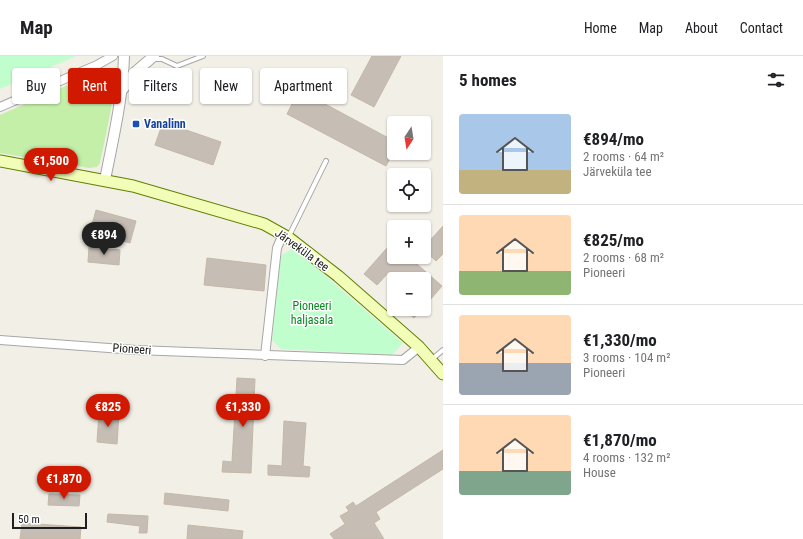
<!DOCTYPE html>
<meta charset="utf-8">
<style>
:root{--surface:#fff;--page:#f2f2f2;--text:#202124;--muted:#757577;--line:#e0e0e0;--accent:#d11900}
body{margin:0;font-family:"Roboto Condensed",sans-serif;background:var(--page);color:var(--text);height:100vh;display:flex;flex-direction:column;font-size:15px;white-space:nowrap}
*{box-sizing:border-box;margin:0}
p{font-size:13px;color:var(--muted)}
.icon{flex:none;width:22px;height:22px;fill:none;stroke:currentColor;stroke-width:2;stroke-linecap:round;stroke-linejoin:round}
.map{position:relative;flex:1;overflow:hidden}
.sheet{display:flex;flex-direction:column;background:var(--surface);width:360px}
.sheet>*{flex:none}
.guide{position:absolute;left:12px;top:12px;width:371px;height:36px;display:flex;gap:8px}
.needle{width:26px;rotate:192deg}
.tools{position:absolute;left:387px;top:60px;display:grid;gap:8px}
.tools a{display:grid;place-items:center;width:44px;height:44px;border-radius:4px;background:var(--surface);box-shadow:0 1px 3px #0004;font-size:20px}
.scale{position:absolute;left:12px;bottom:10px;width:75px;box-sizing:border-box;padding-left:4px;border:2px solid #202020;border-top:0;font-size:11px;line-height:14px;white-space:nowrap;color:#202020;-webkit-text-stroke:3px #fff;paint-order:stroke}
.price{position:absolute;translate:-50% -34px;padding:0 9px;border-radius:14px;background:var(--accent);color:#fff;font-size:13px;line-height:26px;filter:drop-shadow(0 1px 2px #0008)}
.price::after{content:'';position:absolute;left:50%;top:24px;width:12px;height:9px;margin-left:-6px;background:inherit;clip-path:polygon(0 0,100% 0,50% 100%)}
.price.selected{background:#222;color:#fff}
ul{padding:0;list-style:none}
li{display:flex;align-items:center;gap:12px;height:100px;padding:0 16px}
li+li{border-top:1px solid var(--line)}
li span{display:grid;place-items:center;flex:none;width:112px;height:80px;border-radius:4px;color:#555}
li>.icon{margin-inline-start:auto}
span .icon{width:48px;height:48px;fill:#fffc;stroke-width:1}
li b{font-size:17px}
h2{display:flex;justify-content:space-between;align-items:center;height:48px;padding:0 16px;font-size:17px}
.tag{padding:0 14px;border-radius:4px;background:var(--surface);box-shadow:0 1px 3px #0004;font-size:14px;line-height:36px}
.tag.selected{background:var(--accent);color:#fff}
header{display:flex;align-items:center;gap:24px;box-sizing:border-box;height:56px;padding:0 20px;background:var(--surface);border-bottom:1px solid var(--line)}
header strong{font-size:19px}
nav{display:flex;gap:22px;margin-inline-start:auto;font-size:14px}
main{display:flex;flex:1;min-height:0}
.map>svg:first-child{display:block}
</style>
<header>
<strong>Map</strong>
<nav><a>Home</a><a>Map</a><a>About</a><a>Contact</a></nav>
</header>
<main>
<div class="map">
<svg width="443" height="483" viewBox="0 0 443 483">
<rect width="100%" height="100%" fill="#f1efe6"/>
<path fill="#c3efa9" d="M100,15C106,16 111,17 113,23C117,32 103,93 100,107L97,111L89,112L0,97V59Z"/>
<g fill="#c1fecd">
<polygon points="0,0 76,0 0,33"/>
<polygon points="293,192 403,287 392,299 281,293 272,284 281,200"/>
</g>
<g fill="#c6beb5" stroke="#c4b8a7">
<polygon points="372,0 401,0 374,51 351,39"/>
<polygon points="299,34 394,85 394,95 386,110 287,58"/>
<polygon points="163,66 221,86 213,109 155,89"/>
<polygon points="96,154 136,165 130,187 90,176"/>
<polygon points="443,170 443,198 436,205 424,194 424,191"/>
<polygon points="394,184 394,201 409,201 442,230 424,251 424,223 396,223 389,216 377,229 364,218"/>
<polygon points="89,191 120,194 119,209 88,206"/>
<polygon points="207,202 266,209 264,235 204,229"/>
<polygon points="403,253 422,253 414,262"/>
<polygon points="237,322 255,323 251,417 222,416 223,405 232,406"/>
<polygon points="99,356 119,358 117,388 97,386"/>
<polygon points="284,365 306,367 303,410 310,411 309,421 268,419 268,409 282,410"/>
<polygon points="443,394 443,413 376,456 380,463 374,467 384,483 334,483 330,478 345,468 340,460 349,455 346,451 353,446 356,450"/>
<polygon points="165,437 229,444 228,455 164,448"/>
<polygon points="49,438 80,439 79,450 48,449"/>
<polygon points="108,458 148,460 147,477 139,477 140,470 107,466"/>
<polygon points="22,467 81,471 80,483 20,483"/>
<polygon points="188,469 243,475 242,483 187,483"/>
</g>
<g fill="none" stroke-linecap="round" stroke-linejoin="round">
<defs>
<g id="service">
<polyline points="154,3 162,3 177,10 203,0"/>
<polyline points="289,180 326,105"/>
<polyline points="431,304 443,294"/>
</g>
<g id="minor">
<polyline points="0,51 97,9 113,0"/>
<polyline points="0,284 136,294 403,304 419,291"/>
<polyline points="265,300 277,192 283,178"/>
</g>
<g id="tertiary">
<polyline points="123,33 134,17 154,0"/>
<path d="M105,124C113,83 123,42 124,0"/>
</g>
<polyline id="secondary" points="0,105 133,130 264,168 289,182 338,220 419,291 443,318"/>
</defs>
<use href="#service" stroke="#a7a7a7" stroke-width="6"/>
<use href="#minor" stroke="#a7a7a7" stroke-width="10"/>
<use href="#tertiary" stroke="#a7a7a7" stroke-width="12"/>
<use href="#secondary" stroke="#627f00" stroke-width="13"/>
<use href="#service" stroke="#fff" stroke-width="4"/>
<use href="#minor" stroke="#fff" stroke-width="8"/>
<use href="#tertiary" stroke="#fff" stroke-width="10"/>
<use href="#secondary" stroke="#f2feb7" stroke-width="11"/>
</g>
<rect fill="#1a4fb4" stroke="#fff" stroke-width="1.5" x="132" y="64" width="8" height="8" rx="2"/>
<g text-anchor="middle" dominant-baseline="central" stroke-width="3" stroke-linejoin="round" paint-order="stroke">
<g font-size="12" font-weight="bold" fill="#164399" stroke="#fff" text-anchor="start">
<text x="144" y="68">Vanalinn</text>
</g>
<g font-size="12" fill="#202020" stroke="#fff">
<text transform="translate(302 194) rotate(36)">Järveküla tee</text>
<text transform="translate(132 293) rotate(4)">Pioneeri</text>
</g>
<g font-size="12" fill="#03891e" stroke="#fff">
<text x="312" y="250">Pioneeri<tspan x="312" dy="14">haljasala</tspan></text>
</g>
</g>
</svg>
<div class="tools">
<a><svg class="needle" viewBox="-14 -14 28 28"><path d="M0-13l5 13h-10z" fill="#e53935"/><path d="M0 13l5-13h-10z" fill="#757577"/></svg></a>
<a><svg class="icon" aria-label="locate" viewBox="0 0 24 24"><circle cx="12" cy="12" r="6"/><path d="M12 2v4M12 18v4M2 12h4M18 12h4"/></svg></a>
<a>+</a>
<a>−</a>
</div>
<div class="scale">50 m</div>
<b class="price" style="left:51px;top:126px">€1,500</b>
<b class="price selected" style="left:104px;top:200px">€894</b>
<b class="price" style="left:108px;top:372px">€825</b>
<b class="price" style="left:243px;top:372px">€1,330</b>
<b class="price" style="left:64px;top:444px">€1,870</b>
<div class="guide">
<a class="tag">Buy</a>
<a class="tag selected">Rent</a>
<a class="tag">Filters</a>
<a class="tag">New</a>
<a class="tag">Apartment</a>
</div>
</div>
<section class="sheet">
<h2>5 homes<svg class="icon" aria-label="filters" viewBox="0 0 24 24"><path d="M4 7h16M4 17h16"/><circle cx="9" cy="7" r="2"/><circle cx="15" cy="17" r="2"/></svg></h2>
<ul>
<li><span style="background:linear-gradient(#a9c7e8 70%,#c2b280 0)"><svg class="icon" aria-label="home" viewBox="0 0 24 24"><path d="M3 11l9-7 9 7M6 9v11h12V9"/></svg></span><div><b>€894/mo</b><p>2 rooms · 64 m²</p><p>Järveküla tee</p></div></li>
<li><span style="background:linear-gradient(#ffd9b3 70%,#8fb573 0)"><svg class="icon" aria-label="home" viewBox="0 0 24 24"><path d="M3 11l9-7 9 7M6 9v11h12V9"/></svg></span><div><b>€825/mo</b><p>2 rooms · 68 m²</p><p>Pioneeri</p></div></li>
<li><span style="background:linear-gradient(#ffd9b3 60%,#9aa5b1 0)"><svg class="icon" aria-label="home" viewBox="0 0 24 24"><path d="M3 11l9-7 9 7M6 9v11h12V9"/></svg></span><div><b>€1,330/mo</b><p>3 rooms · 104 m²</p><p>Pioneeri</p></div></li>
<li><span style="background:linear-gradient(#ffd9b3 70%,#7fa58c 0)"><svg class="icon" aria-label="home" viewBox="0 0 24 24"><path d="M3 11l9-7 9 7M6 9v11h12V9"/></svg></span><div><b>€1,870/mo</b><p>4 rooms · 132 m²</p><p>House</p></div></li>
</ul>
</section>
</main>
